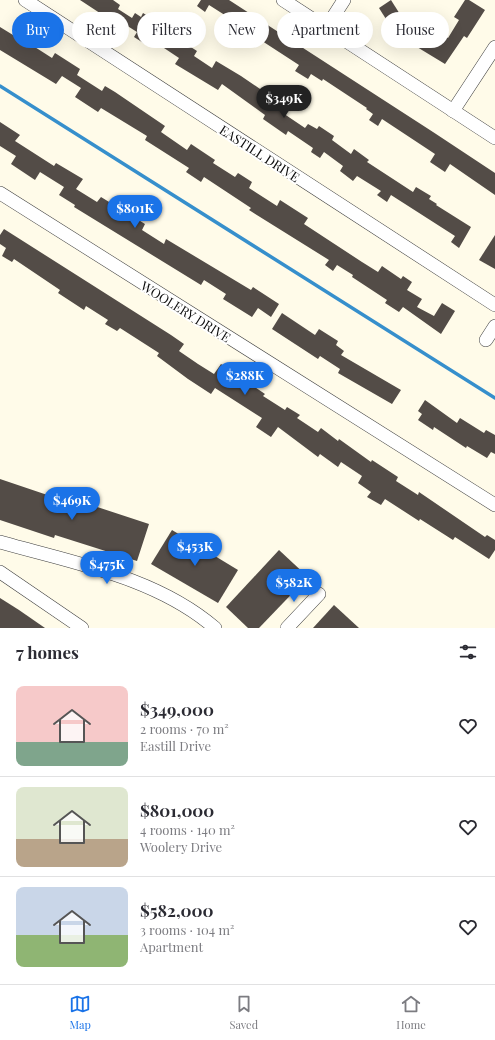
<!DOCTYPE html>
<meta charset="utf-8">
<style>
:root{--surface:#fff;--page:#f7f7f7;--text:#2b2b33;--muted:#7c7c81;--line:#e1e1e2;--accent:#1a73e8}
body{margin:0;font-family:"Playfair Display",serif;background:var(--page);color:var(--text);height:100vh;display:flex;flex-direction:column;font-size:15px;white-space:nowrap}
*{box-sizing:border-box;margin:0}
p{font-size:13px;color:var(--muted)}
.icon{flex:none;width:22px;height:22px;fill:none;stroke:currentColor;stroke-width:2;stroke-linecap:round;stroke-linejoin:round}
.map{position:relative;height:628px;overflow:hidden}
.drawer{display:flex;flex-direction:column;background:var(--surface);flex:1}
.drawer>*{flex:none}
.banner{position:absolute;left:12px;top:12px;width:471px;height:36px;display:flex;gap:8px}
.price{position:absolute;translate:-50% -34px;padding:0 9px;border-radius:14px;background:var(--accent);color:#fff;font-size:13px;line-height:26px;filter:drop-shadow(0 1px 2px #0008)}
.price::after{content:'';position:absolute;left:50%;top:24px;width:12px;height:9px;margin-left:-6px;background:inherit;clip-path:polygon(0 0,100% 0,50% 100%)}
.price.active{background:#222;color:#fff}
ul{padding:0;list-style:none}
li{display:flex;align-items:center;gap:12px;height:100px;padding:0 16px}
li+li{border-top:1px solid var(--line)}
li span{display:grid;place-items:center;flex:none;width:112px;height:80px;border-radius:8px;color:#555}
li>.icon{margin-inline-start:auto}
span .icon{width:48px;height:48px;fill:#fffc;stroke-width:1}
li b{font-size:17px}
h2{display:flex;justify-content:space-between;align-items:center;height:48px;padding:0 16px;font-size:17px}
.tag{padding:0 14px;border-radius:18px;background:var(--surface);box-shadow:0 4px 16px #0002;font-size:14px;line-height:36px}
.tag.active{background:var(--accent);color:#fff}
.dock{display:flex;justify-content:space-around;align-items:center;height:56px;border-top:1px solid var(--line);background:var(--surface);font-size:11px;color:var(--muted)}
.dock a{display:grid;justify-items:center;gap:2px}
.dock .active{color:var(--accent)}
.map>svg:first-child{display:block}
</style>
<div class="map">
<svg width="495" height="628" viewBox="0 0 495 628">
<rect width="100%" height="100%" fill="#fffbe9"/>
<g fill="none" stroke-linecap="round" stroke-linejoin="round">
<polyline stroke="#368fcc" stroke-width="3.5" points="0,86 495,398"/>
</g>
<g fill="#534c47">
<polygon points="80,0 113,0 120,5 118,9 132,18 135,13 141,17 143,13 162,25 160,27 197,51 194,56 212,68 216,61 241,76 263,91 259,97 305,128 308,124 317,129 319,126 334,136 332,140 351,154 354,149 369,160 367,162 413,192 416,187 431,196 429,199 437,204 436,205 471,227 459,248 451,242 455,236 391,195 387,202 377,195 381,191 357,176 353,181 340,171 343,166 324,152 320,158 311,152 313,148 288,131 286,135 263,119 265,115 222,84 218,90 175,64 179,58 152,40 148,46 134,37 137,32 118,20 115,23"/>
<polygon points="201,0 229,0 433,132 495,173 495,195 450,164 445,172 430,162 435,154 382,119 378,126 369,120 373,114 366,109 367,108 323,79 322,81 311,74 308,79 295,71 299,65 230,20 231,19 209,5 205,12 197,6"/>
<polygon points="391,0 408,27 396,35 379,8"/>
<polygon points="465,0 469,0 485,10 467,38 464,36 445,64 417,47 430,26 448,38 459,20 454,17"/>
<polygon points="0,27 13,35 17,29 30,37 27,42 52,58 55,53 80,69 77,75 102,91 105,86 115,92 165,126 161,132 187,150 191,144 215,160 213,163 235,177 238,173 252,182 249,188 277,206 280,200 308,218 304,224 362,262 378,272 382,266 401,279 403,276 412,282 407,290 422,299 417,307 434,316 442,303 455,311 441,334 403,307 399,312 385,303 387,300 352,277 353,275 337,265 333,271 325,265 329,260 249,210 251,208 204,177 201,182 186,172 189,168 145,140 147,136 101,108 98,112 75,97 81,88 62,76 56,84 0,50"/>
<polygon points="0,122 20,135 15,141 54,166 56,163 83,179 76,189 97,202 101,197 145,224 142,230 164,244 166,239 251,290 253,287 279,304 271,317 258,308 252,317 223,299 226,294 204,280 201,285 74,207 75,205 59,195 64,187 40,172 35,180 11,164 16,156 0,146"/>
<polygon points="4,229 171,335 184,344 179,351 198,364 214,374 221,364 265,394 263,396 285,410 287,407 300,415 297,418 318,432 321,428 338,441 339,439 371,462 372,460 398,477 396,481 418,495 419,492 485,537 487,535 495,540 495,550 489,559 455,537 453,540 420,519 419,521 385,499 381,505 367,497 371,492 358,483 362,476 341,462 338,467 320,454 318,457 278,427 271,437 256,427 262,418 215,388 211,394 188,379 157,356 159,353 120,328 117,331 105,324 108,320 86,306 84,310 58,293 60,290 14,259 12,262 2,256 6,248 0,244 0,235"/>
<polygon points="495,235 495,269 479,260"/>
<polygon points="282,313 315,335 319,329 338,341 336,345 344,351 341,355 401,390 392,404 338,373 340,369 320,356 318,359 272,329"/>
<polygon points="425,400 457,423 460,418 484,433 486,430 495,435 495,454 491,452 487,458 467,446 466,448 434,427 433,430 418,420 422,414 418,411"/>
<polygon points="0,479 74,504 76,500 149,524 137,561 55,535 54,538 0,520"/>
<polygon points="172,530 238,570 218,603 151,564"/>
<polygon points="279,550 308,577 259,628 248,628 226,607"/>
<polygon points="0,598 19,610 45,628 0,628"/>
<polygon points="334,605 359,628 313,628"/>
</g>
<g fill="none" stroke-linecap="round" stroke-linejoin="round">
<defs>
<g id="minor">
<polyline points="25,0 495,305"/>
<polyline points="283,0 495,138"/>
<polyline points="326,28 344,0"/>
<polyline points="453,111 495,47"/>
<polyline points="0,193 495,505"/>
<polyline points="486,340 495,326"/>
<path d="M0,542C73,563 156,577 215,628"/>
<polyline points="0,572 82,628"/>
<polyline points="287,628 319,594"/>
</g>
</defs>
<use href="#minor" stroke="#3e3e3e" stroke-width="14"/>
<use href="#minor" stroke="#fff" stroke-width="13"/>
</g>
<g text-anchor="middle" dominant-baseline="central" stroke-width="4" stroke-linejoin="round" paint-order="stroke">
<g font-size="13" fill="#0b0b0b" stroke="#fff">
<text transform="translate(260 153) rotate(33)">EASTILL DRIVE</text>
<text transform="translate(186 311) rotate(32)">WOOLERY DRIVE</text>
</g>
</g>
</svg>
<b class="price active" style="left:284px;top:119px">$349K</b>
<b class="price" style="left:135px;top:229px">$801K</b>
<b class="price" style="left:245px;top:396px">$288K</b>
<b class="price" style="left:72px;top:521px">$469K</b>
<b class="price" style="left:195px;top:567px">$453K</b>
<b class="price" style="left:107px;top:585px">$475K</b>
<b class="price" style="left:294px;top:603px">$582K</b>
<div class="banner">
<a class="tag active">Buy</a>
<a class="tag">Rent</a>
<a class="tag">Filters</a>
<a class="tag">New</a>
<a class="tag">Apartment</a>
<a class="tag">House</a>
</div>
</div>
<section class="drawer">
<h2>7 homes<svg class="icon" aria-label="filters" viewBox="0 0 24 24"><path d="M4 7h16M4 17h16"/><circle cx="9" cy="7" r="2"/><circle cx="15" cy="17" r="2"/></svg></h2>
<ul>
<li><span style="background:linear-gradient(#f6c9c9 70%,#7fa58c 0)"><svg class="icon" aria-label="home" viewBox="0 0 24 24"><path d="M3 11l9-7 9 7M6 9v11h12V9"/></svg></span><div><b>$349,000</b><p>2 rooms · 70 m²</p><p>Eastill Drive</p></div><svg class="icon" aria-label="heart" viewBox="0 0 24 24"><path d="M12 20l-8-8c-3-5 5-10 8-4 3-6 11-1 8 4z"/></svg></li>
<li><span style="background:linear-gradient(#dfe7d0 65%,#b9a48a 0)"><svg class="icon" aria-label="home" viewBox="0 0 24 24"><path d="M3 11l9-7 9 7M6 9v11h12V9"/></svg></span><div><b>$801,000</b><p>4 rooms · 140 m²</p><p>Woolery Drive</p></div><svg class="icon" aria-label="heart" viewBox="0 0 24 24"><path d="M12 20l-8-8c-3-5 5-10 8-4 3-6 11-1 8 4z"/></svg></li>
<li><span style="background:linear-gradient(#c9d6e8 60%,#8fb573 0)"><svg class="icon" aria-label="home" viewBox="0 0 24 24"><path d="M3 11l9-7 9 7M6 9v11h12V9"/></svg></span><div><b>$582,000</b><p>3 rooms · 104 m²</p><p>Apartment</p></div><svg class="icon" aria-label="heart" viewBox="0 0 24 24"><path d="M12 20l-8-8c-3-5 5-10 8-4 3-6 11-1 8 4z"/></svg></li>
</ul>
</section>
<nav class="dock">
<a class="active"><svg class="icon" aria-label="map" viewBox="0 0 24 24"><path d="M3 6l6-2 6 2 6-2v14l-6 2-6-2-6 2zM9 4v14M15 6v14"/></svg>Map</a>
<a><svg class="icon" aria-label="saved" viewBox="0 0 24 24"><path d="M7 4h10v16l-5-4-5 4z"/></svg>Saved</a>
<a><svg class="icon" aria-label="home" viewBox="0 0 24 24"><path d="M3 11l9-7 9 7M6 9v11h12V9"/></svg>Home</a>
</nav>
